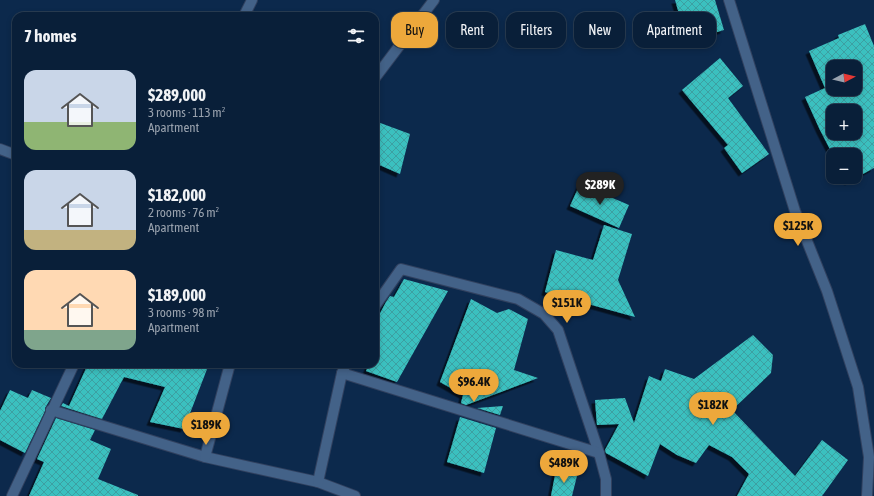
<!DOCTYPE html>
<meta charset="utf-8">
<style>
:root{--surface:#091f39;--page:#172c44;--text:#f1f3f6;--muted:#99a2ae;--line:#293d53;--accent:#eda83b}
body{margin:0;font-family:"Asap Condensed",sans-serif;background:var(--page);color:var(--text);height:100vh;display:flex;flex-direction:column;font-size:15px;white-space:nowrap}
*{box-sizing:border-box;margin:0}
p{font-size:13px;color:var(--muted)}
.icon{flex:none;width:22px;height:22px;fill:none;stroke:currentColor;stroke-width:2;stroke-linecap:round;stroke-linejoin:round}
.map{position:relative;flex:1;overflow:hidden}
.details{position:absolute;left:12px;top:12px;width:367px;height:356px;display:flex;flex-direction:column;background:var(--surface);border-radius:12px;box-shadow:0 2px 6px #0003,0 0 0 1px var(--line)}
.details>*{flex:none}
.banner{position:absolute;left:391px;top:12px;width:380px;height:36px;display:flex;gap:8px}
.needle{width:26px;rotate:83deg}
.buttons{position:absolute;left:826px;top:60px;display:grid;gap:8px}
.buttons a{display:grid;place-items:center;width:36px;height:36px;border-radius:8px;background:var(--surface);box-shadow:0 2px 6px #0003,0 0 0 1px var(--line);font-size:20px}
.price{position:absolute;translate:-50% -34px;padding:0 9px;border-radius:14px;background:var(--accent);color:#111;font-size:13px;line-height:26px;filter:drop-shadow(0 1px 2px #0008)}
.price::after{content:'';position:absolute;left:50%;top:24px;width:12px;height:9px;margin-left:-6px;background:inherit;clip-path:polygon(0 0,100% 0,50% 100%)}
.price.on{background:#222;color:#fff}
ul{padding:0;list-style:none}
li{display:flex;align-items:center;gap:12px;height:100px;padding:0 12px}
li span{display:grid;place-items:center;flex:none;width:112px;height:80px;border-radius:12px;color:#555}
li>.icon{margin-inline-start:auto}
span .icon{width:48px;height:48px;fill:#fffc;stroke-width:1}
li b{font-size:17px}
h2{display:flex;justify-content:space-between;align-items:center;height:48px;padding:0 12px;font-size:17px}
.tag{padding:0 14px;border-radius:12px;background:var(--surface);box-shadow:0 2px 6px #0003,0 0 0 1px var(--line);font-size:14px;line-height:36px}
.tag.on{background:var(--accent);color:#111}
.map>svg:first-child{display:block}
</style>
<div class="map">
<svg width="874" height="496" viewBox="0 0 874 496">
<defs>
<pattern id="building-cross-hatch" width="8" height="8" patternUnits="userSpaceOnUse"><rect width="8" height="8" fill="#3bc0bf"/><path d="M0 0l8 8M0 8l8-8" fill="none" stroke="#3ca0a2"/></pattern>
<filter id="shadow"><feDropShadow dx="-3.5" dy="3.5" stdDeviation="0" flood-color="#0009"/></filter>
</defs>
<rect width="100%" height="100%" fill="#0c294c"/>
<g fill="url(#building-cross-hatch)" fill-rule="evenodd" filter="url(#shadow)">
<polygon points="675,0 715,0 724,30 687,41"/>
<path d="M865,24L874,46V168L848,182L845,177H855V155H833L820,130L805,97L825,88L809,51L839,38L838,35ZM833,67H855V89H833ZM833,111H855V133H833Z"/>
<polygon points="720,58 743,86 728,98 769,154 742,173 724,148 728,145 682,90"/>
<polygon points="375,121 410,134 400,174 375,163"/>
<polygon points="580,184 629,205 619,228 570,206"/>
<polygon points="604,225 632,234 618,280 635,317 545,292 556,250 593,260"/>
<polygon points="404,279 448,291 397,382 366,371 369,364 375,364 375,323 386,302 390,296 394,297"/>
<polygon points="471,299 497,313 509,309 528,319 514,370 538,378 466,405 461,403 463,395 440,382"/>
<polygon points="753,335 773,355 771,373 732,410 795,476 822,440 848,460 822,496 737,496 749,474 732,457 709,445 696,463 677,455 660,444 648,476 606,453 605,450 619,424 597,425 595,400 625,398 634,423 649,376 661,381 665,369 694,379"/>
<polygon points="88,364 209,364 184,429 150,422 165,387 124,377 102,419 61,406 63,403 69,406"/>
<polygon points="10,390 28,398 32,390 51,398 45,408 45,411 25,453 0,440 0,411"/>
<polygon points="503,406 500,415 477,408"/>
<polygon points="460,417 496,428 484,473 447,462"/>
<polygon points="56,418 95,430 90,440 111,449 98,479 138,495 138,496 29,496 44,462 37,459"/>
<polygon points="556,470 577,476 572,496 551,496"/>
</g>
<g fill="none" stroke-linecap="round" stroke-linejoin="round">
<defs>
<g id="minor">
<polyline points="729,0 795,211 827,291 858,387 869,457 867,496"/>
<polyline points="244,16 252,0"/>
<polyline points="375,78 434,0"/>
<polyline points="0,149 16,155"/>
<polyline points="375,306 401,269 518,299 544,314 558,330 599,453 606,479 606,496"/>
<polyline points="342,373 599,453"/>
<polyline points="51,410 205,457 318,482 355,496"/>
<polyline points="205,457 230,364"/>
<polyline points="318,482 342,373 346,364"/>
<polyline points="12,496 74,364"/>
</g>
</defs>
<use href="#minor" stroke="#31415f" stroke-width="12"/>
<use href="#minor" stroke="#436288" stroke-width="10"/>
</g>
</svg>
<div class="buttons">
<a><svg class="needle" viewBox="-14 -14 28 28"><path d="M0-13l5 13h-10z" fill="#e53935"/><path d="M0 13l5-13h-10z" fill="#99a2ae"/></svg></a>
<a>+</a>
<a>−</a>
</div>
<b class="price on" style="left:600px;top:206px">$289K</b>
<b class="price" style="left:798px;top:247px">$125K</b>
<b class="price" style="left:567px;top:324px">$151K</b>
<b class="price" style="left:474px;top:403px">$96.4K</b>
<b class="price" style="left:713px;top:426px">$182K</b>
<b class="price" style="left:206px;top:446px">$189K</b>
<b class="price" style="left:564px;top:484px">$489K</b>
<div class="banner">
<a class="tag on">Buy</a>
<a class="tag">Rent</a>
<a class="tag">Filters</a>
<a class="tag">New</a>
<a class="tag">Apartment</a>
</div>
<section class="details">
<h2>7 homes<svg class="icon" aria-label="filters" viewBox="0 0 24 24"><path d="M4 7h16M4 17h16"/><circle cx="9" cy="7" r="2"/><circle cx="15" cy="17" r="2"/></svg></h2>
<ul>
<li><span style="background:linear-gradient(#c9d6e8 65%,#8fb573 0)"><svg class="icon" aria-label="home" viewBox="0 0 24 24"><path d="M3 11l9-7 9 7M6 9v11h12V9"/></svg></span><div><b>$289,000</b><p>3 rooms · 113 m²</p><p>Apartment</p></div></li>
<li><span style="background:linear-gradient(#c9d6e8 75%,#c2b280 0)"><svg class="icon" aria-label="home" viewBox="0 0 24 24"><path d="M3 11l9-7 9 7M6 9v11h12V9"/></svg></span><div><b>$182,000</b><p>2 rooms · 76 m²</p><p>Apartment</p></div></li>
<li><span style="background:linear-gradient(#ffd9b3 75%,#7fa58c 0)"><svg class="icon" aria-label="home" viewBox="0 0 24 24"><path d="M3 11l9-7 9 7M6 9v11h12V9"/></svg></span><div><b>$189,000</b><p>3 rooms · 98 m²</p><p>Apartment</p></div></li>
</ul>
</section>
</div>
